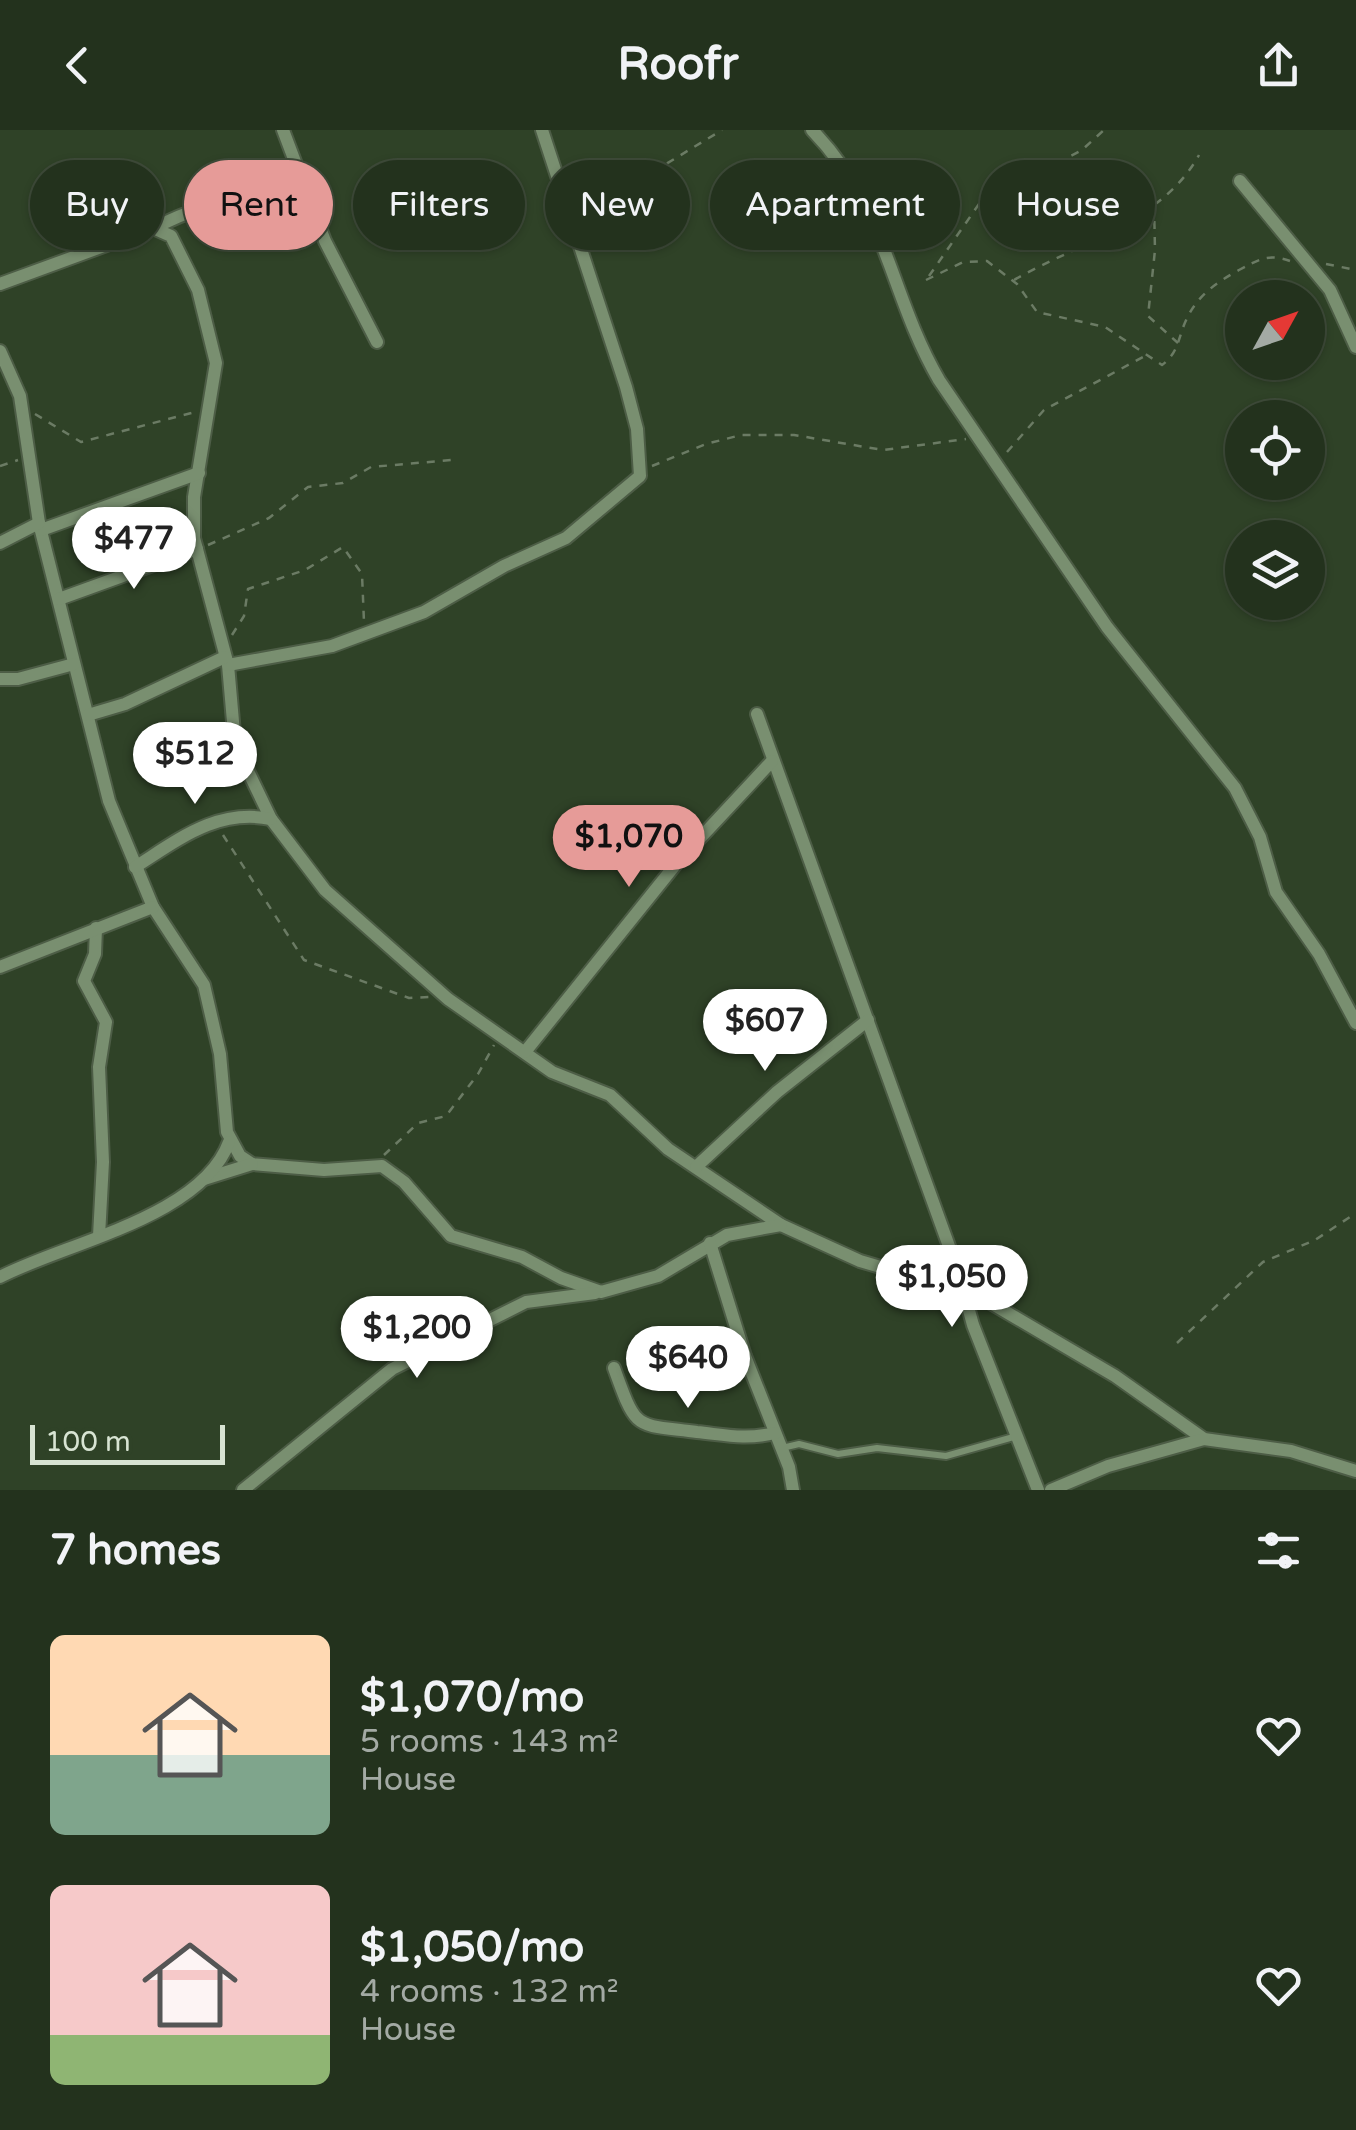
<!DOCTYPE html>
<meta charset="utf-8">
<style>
:root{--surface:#23321d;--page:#2f3e2a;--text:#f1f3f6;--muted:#a3aaa4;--line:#404d3b;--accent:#e69b98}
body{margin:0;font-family:"Varela Round",sans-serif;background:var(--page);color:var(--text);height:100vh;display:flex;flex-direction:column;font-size:38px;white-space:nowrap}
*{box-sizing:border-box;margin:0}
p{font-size:32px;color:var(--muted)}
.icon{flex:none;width:55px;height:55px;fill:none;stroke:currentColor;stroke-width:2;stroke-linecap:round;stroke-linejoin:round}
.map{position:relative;height:1360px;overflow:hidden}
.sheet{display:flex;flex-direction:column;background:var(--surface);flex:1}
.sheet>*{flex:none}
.banner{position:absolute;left:30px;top:30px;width:1298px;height:90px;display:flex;gap:20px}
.needle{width:65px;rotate:50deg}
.buttons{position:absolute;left:1225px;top:150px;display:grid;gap:20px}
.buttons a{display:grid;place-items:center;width:100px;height:100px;border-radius:50%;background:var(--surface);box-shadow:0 2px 8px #0004,0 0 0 2px var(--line);font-size:50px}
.scale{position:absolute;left:30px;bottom:25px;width:195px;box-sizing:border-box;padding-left:10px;border:5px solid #d8e4d3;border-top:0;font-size:28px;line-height:35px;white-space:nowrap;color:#d8e4d3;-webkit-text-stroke:8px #2f4227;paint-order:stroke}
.price{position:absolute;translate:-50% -85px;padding:0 22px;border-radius:35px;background:#fff;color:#222;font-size:32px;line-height:65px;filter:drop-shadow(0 2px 5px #0008)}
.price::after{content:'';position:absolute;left:50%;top:60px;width:30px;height:22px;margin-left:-15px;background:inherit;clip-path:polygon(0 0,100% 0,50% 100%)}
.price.on{background:var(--accent);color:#111}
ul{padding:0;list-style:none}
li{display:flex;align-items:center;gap:30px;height:250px;padding:0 50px}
li span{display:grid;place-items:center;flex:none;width:280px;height:200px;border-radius:15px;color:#555}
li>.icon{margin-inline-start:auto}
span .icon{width:120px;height:120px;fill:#fffc;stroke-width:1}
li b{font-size:42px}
h2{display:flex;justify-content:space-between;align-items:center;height:120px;padding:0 50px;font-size:42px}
.pill{padding:0 35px;border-radius:45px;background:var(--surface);box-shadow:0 2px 8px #0004,0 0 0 2px var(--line);font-size:35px;line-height:90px}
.pill.on{background:var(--accent);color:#111}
header{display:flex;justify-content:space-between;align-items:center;height:130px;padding:0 50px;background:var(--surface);font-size:45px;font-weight:700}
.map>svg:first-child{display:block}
</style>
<header><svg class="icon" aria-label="back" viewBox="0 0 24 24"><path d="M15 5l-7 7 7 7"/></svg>Roofr<svg class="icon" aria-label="share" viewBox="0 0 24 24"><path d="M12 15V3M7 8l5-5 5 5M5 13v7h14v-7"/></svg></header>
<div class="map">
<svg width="1356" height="1360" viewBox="0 0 1356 1360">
<rect width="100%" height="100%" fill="#2f4227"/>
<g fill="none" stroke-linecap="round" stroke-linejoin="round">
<defs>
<polyline id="lane" points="782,1318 799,1314 838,1324 877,1318 946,1326 1017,1306"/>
<g id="street">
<polyline points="283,0 325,111 377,212"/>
<path d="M812,0C887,77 889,164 939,250L1107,497L1235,658L1260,707L1276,762L1319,824L1356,893"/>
<polyline points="1240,51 1330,160 1356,217"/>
<path d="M153,98C202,75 251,58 305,51"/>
<polyline points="0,154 153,98 171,106 198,160 216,233 194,367 194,408 228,535 235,614 271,689 325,760 448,869 552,942 610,965 668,1019 781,1095 860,1131 979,1166 1115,1246 1204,1309 1291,1321 1356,1341"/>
<polyline points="0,221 20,266 39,393 109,671 153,777 204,855 220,924 227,1002 240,1026 252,1034 324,1040 382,1036 404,1052 451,1106 522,1127 561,1148 601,1162 658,1146 727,1105 781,1095"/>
<polyline points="41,400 199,343"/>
<polyline points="0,413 39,393"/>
<polyline points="59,469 197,419"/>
<polyline points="228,535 332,516 424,482 504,436 566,408 640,346 637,299 626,257 542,0"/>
<polyline points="0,549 18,549 74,534"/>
<polyline points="757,584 959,1144 973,1195 1038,1360"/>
<polyline points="88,585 125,574 225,527"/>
<path d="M135,737C178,710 217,678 271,689"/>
<polyline points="96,798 95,824 84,851 106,892 99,937 103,1032 99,1106"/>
<polyline points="0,837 153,777"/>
<polyline points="525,922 676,734 772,631"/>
<polyline points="696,1037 777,962 868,890"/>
<polyline points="204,1049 252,1034"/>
<polyline points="710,1113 745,1226 789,1337 793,1360"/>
<path d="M0,1147C65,1113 202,1087 229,1012"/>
<path d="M614,1238C637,1302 634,1294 697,1302C726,1305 745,1310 775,1303"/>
<polyline points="243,1360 392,1239 526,1172 595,1163"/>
<polyline points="1051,1360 1108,1336 1204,1309"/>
</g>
</defs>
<use href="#lane" stroke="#4d5d46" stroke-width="10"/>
<use href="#street" stroke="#4d5d46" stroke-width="16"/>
<g stroke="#6b7b64" stroke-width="2.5" stroke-dasharray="8 8" stroke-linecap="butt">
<polyline points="622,50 666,34 722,0"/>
<polyline points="1154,75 1155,120 1148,186 1178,213"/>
<polyline points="1326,134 1356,140"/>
<polyline points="929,146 979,74 1082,20 1104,0"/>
<path d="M926,150L963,132L987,131L1017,154L1037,182L1105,197L1162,235C1177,224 1178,211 1184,195C1195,167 1214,154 1239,140C1258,130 1268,123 1290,131"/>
<path d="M1014,150C1077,114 1163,91 1199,25"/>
<polyline points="35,284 81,312 195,282"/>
<polyline points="1007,322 1044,280 1145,226"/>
<polyline points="0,336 18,330"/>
<polyline points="652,336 706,314 741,305 794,305 883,320 966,309"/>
<polyline points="208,415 269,388 308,357 343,353 371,337 452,330"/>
<polyline points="232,505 244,486 248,459 305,440 343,417 362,444 364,492"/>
<polyline points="223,705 304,830 409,868 429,867"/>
<polyline points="384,1025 418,993 446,986 478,944 494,915"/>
<polyline points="1177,1213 1263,1132 1315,1110 1356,1083"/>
</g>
<use href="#lane" stroke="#798f70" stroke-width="6"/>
<use href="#street" stroke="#798f70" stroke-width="12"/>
</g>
</svg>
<div class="buttons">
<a><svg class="needle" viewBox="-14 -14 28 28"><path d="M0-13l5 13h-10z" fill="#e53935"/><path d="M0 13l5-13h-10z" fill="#a3aaa4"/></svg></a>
<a><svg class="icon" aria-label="locate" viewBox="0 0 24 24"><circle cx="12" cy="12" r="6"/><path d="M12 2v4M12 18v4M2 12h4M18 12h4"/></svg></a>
<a><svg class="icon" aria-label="layers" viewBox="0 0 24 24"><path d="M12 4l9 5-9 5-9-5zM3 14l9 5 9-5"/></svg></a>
</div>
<div class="scale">100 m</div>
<b class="price" style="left:134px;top:462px">$477</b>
<b class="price" style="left:195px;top:677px">$512</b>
<b class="price on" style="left:629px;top:760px">$1,070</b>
<b class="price" style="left:765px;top:944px">$607</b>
<b class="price" style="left:952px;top:1200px">$1,050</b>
<b class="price" style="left:417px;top:1251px">$1,200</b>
<b class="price" style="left:688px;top:1281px">$640</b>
<div class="banner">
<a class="pill">Buy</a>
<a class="pill on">Rent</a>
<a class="pill">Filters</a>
<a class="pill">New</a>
<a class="pill">Apartment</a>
<a class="pill">House</a>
</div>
</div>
<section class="sheet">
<h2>7 homes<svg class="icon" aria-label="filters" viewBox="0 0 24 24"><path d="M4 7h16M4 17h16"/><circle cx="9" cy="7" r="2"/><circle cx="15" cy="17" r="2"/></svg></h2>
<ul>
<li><span style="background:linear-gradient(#ffd9b3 60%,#7fa58c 0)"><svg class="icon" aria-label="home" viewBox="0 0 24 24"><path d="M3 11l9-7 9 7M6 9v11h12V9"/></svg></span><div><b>$1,070/mo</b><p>5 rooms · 143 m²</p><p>House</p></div><svg class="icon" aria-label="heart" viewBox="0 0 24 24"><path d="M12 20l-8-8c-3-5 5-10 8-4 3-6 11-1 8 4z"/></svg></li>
<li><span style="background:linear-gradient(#f6c9c9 75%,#8fb573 0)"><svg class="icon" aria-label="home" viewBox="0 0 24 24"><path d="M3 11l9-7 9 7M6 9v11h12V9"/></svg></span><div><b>$1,050/mo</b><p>4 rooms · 132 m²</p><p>House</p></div><svg class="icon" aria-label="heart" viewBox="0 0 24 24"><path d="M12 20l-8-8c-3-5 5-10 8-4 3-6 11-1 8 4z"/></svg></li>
</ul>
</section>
